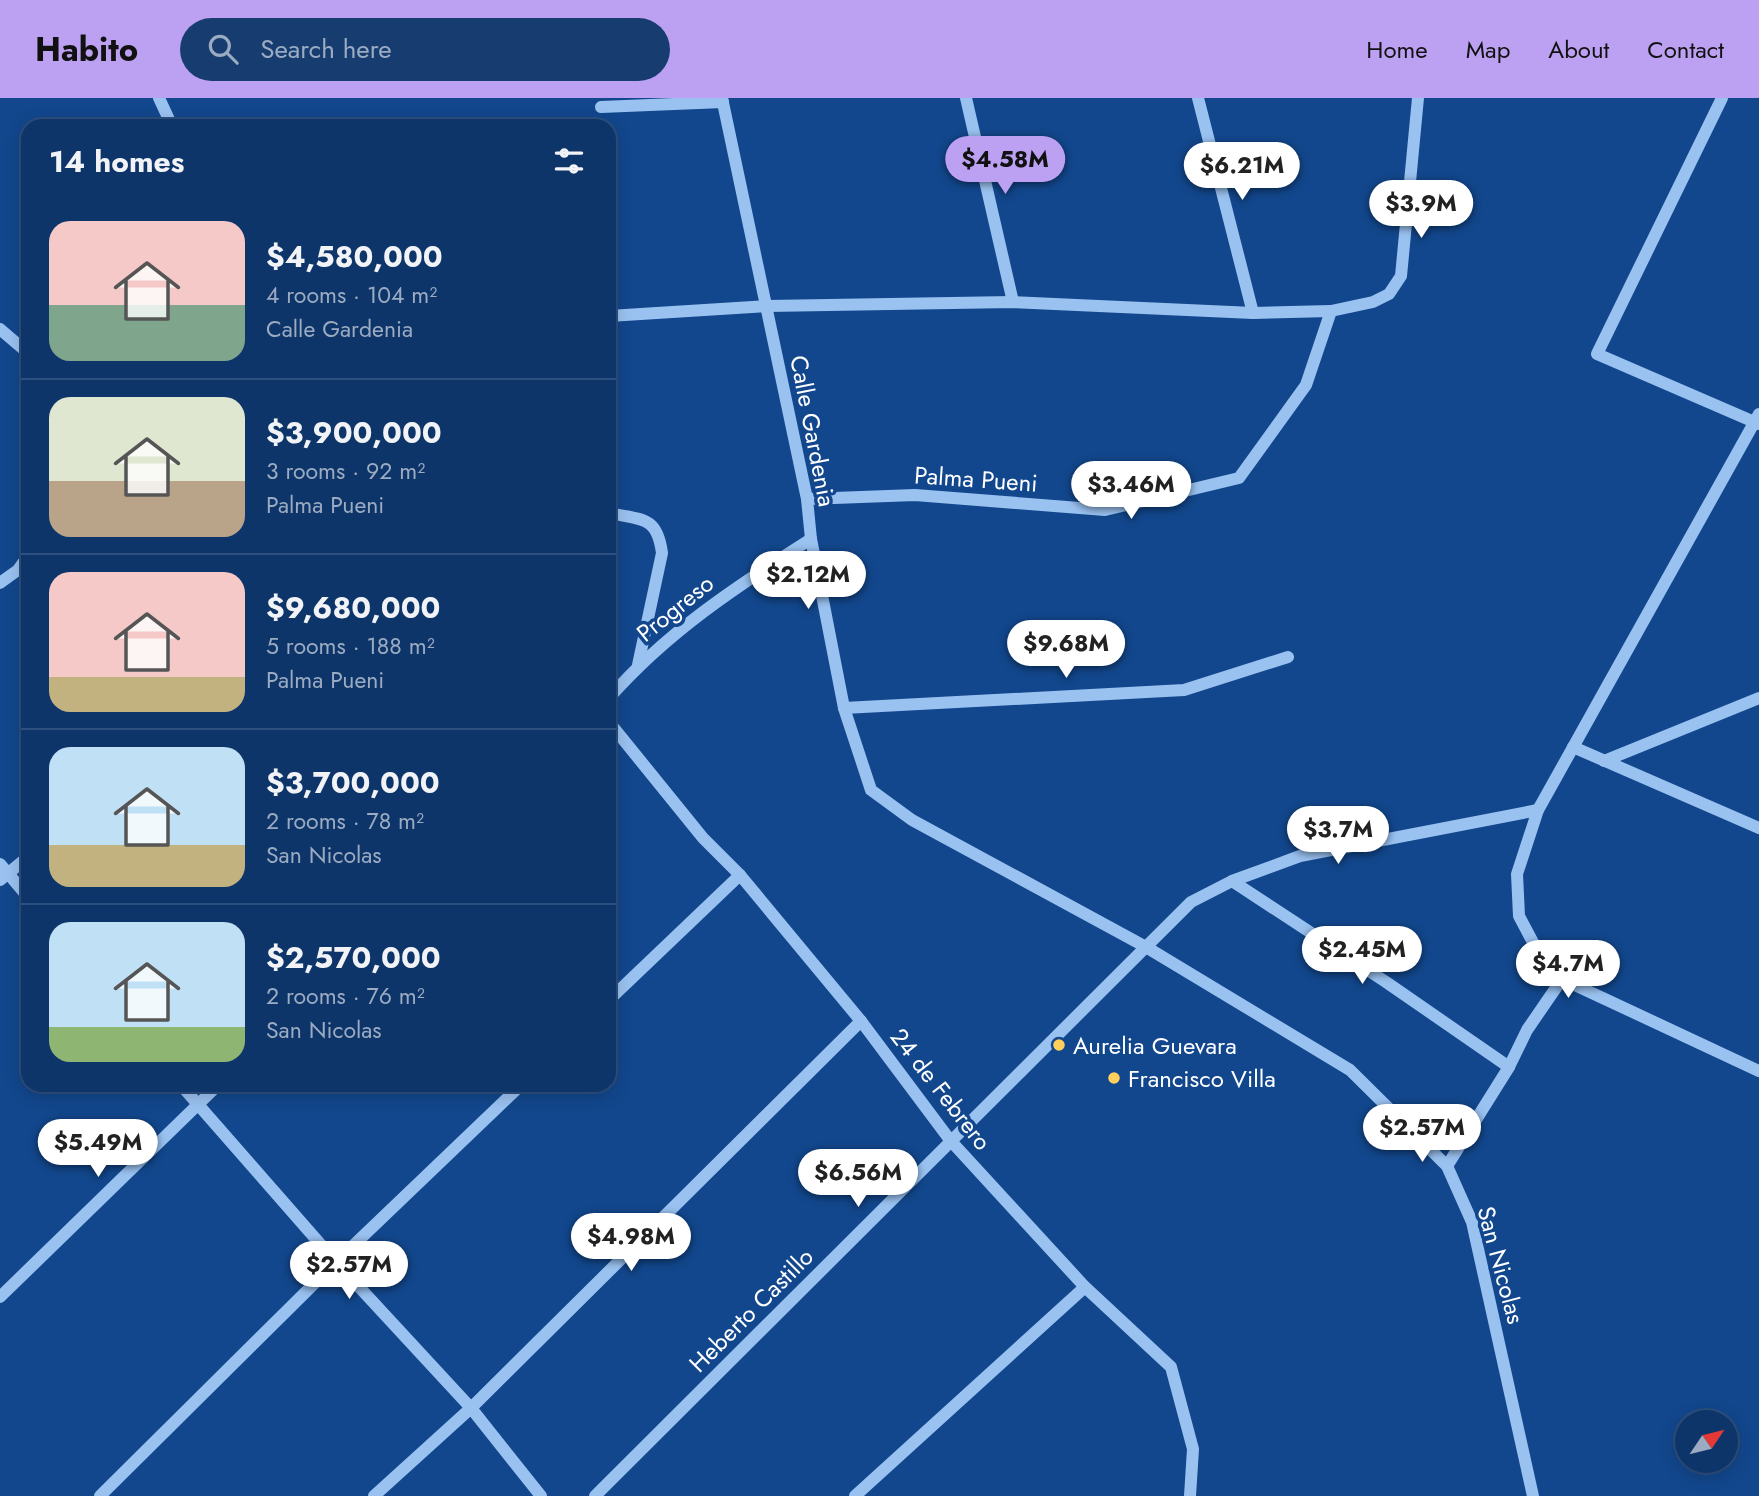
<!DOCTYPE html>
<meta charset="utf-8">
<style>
:root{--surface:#0e356a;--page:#173d70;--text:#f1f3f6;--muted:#9babc1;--line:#2e507e;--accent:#bca0f2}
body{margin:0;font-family:Jost,sans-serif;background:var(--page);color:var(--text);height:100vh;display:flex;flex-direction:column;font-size:26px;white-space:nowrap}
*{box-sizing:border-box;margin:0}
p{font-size:23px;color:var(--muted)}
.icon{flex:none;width:38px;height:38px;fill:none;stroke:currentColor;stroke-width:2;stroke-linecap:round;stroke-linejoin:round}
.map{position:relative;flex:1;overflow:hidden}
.panel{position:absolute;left:21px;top:21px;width:595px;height:973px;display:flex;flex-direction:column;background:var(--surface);border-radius:21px;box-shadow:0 4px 18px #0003,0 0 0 2px var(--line)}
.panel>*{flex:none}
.needle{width:46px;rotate:55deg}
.fabs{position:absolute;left:1675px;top:1312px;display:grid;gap:14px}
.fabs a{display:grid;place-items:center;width:63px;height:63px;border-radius:50%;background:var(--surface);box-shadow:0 4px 18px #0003,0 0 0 2px var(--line);font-size:35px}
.price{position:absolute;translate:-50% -60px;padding:0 16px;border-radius:24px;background:#fff;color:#222;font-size:23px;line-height:46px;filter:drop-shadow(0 2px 4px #0008)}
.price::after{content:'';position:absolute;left:50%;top:42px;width:21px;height:16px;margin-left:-10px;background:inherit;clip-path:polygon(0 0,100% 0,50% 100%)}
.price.current{background:var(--accent);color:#111}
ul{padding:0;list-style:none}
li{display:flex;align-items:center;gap:21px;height:175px;padding:0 28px}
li+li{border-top:2px solid var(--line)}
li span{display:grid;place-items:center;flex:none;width:196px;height:140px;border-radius:21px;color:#555}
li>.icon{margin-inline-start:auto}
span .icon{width:84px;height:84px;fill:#fffc;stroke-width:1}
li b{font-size:30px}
h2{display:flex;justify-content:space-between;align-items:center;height:84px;padding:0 28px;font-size:30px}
header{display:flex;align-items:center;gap:42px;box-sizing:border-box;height:98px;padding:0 35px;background:var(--accent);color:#111}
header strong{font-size:33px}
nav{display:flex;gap:38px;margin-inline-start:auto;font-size:24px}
.search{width:490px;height:63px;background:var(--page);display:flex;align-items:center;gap:18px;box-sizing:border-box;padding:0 24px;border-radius:38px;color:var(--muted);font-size:26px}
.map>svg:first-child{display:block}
</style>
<header>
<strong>Habito</strong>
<div class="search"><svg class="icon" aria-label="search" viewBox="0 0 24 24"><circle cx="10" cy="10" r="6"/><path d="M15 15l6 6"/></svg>Search here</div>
<nav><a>Home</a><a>Map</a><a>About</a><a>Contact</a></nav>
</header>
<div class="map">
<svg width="1759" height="1398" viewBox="0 0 1759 1398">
<rect width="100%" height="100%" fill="#12478d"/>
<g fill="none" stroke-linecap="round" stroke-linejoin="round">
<g stroke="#9ac2f1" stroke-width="12">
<polyline points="159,0 172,28"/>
<polyline points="722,0 807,401 811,441 844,610 871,692 912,722 1146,849 1350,972 1447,1068 1472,1124 1533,1398"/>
<polyline points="966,0 1013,204"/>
<polyline points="1198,0 1253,215"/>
<polyline points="1722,0 1597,256 1759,326"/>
<polyline points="601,9 723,4"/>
<polyline points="609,218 767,208 1013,204 1253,215 1331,213 1373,204 1389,196 1401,178 1418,0"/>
<polyline points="0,231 28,255"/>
<polyline points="807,401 915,397 1105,412 1239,380 1306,287 1331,213"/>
<path d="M609,415C641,422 657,417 662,455L638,567"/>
<polyline points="0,485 18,472 28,458"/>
<path d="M609,600C667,534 737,488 811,441"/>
<polyline points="844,610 1184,592 1288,559"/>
<polyline points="609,624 703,740 740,777 861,923 950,1042 1085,1189 1171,1269 1193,1351 1190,1398"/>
<polyline points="1573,649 1759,730"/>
<polyline points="1604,663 1759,600"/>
<polyline points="0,766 28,799"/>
<polyline points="0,782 28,759"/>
<polyline points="1232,783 1386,884 1509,969"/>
<polyline points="1562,881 1759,973"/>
<polyline points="609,902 740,777"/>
<polyline points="181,987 336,1164 471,1310 541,1398"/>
<polyline points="1447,1068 1509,969 1527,932 1562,881 1536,850 1519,818 1517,776 1538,712 1759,316"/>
<polyline points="0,1199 218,987"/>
<polyline points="100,1398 336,1164 521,987"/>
<polyline points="374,1398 471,1310 861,923"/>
<polyline points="595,1398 1191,804 1232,783 1300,758 1538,712"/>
<polyline points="855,1398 1085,1189"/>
</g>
</g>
<g fill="#ffd05b" stroke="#12478d" stroke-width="2.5">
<circle cx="1059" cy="947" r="7"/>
<circle cx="1114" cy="980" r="7"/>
</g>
<g text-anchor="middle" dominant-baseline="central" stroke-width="7" stroke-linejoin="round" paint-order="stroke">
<g font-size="24" fill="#fff" stroke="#12478d">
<text transform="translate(813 333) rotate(79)">Calle Gardenia</text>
<text transform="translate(976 381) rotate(4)">Palma Pueni</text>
<text transform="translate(675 510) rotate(-39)">Progreso</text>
<text transform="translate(941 991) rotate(52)">24 de Febrero</text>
<text transform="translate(1501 1167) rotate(75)">San Nicolas</text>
<text transform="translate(751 1212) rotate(-45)">Heberto Castillo</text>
</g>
<g font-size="24" fill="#fff" stroke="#12478d" text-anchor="start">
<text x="1073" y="947">Aurelia Guevara</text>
<text x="1128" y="980">Francisco Villa</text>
</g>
</g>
</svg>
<div class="fabs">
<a><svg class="needle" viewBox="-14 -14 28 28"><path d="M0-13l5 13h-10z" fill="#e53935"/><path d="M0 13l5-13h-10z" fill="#9babc1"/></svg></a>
</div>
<b class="price current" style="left:1005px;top:98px">$4.58M</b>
<b class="price" style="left:1242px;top:104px">$6.21M</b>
<b class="price" style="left:1421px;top:142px">$3.9M</b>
<b class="price" style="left:1131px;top:423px">$3.46M</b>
<b class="price" style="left:808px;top:513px">$2.12M</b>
<b class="price" style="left:1066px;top:582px">$9.68M</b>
<b class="price" style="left:1338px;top:768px">$3.7M</b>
<b class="price" style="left:1362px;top:888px">$2.45M</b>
<b class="price" style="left:1568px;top:902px">$4.7M</b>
<b class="price" style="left:1422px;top:1066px">$2.57M</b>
<b class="price" style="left:98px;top:1081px">$5.49M</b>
<b class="price" style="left:858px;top:1111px">$6.56M</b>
<b class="price" style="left:631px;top:1175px">$4.98M</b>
<b class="price" style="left:349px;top:1203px">$2.57M</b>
<section class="panel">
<h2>14 homes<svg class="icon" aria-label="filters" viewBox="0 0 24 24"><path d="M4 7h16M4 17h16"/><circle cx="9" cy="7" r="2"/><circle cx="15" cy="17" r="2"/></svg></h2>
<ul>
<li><span style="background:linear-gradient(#f6c9c9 60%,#7fa58c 0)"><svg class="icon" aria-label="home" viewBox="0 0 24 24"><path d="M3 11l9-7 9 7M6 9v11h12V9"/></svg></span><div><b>$4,580,000</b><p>4 rooms · 104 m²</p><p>Calle Gardenia</p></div></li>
<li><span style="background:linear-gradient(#dfe7d0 60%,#b9a48a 0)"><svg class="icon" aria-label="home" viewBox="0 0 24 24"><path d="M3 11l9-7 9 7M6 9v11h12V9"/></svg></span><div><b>$3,900,000</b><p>3 rooms · 92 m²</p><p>Palma Pueni</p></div></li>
<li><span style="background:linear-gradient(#f6c9c9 75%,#c2b280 0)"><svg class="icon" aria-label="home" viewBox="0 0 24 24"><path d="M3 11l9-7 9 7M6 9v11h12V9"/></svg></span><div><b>$9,680,000</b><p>5 rooms · 188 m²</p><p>Palma Pueni</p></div></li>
<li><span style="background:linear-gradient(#bfe0f5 70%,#c2b280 0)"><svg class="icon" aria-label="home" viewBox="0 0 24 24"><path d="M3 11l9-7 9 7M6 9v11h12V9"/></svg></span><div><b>$3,700,000</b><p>2 rooms · 78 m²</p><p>San Nicolas</p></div></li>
<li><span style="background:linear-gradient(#bfe0f5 75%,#8fb573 0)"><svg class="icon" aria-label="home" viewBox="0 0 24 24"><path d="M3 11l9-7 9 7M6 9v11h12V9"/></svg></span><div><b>$2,570,000</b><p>2 rooms · 76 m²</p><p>San Nicolas</p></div></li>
</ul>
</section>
</div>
